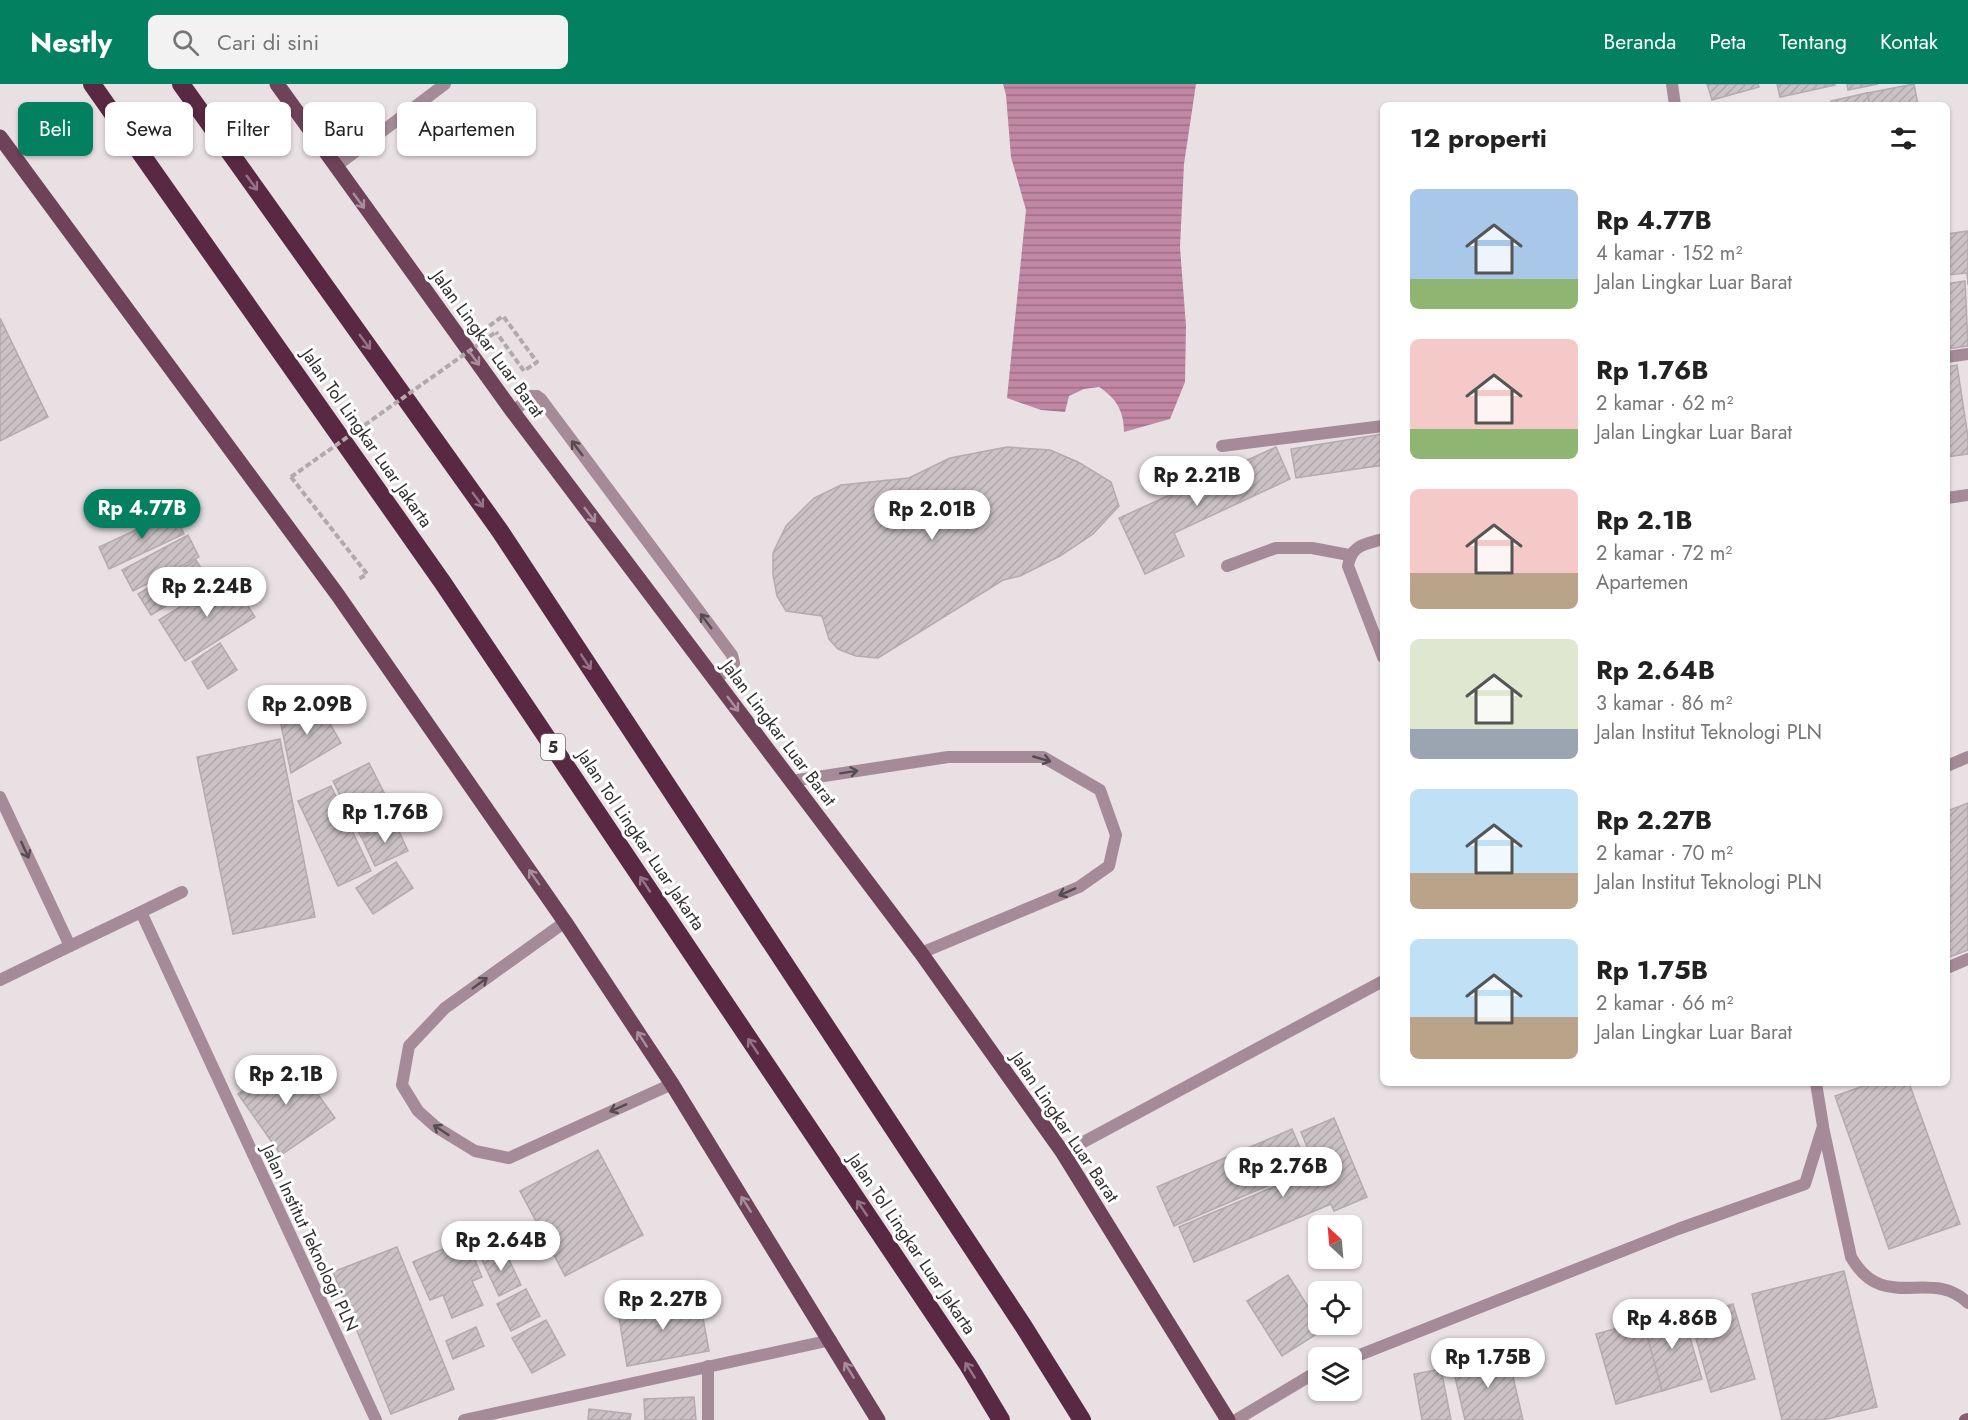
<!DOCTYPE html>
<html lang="id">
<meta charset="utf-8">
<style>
:root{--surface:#fff;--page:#f2f2f2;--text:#222;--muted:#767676;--accent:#03805f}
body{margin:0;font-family:Jost,sans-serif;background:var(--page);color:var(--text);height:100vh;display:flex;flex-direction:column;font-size:22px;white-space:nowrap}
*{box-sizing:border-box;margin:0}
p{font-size:20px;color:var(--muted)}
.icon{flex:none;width:33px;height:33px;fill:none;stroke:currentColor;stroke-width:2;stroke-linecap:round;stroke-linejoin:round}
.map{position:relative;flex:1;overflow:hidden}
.drawer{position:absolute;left:1380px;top:18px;width:570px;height:984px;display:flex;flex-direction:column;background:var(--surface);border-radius:9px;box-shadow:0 2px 4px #0004}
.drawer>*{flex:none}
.guide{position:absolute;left:18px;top:18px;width:570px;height:54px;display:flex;gap:12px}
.needle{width:39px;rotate:334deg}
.buttons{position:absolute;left:1308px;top:1131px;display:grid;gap:12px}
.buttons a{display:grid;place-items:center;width:54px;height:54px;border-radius:9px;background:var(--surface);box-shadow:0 2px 4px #0004;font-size:30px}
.price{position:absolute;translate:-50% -51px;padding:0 14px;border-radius:21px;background:#fff;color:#222;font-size:20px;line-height:39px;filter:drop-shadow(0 2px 3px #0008)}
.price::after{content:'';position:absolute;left:50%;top:36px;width:18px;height:14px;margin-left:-9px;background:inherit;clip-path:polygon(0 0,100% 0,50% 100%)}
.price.on{background:var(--accent);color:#fff}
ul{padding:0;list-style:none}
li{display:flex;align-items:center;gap:18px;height:150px;padding:0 30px}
li span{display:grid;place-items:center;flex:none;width:168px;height:120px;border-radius:9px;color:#555}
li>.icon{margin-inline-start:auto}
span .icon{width:72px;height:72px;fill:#fffc;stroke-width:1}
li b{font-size:26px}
h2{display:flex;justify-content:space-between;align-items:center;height:72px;padding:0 30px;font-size:26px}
.tag{padding:0 21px;border-radius:9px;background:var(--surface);box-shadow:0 2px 4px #0004;font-size:21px;line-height:54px}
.tag.on{background:var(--accent);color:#fff}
header{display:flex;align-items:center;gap:36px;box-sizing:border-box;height:84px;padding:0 30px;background:var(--accent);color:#fff}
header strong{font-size:28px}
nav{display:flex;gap:33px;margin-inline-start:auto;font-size:21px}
.search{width:420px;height:54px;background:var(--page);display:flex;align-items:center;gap:15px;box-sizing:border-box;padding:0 21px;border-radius:9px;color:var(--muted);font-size:22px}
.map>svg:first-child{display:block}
</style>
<header>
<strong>Nestly</strong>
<div class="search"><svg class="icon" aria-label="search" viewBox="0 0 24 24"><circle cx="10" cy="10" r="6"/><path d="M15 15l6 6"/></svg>Cari di sini</div>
<nav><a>Beranda</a><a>Peta</a><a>Tentang</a><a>Kontak</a></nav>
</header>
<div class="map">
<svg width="1968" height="1336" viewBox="0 0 1968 1336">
<defs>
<pattern id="water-rules" width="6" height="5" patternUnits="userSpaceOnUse" patternTransform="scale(1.5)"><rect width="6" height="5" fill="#c187a5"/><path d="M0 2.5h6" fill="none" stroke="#9d6f87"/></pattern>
<pattern id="building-hatch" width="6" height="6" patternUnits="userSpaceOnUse" patternTransform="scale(1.5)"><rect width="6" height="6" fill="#cbc2c6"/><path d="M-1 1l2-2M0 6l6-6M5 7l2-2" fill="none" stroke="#afa7ab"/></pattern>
</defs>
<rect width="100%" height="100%" fill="#e9e0e4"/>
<path fill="url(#water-rules)" d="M1003,0H1196L1184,80L1180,163L1186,242L1185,298L1170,335L1124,348C1124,327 1116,314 1099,303L1084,305L1069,312L1065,328L1041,326L1007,314L1026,126L1011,73L1006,11Z"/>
<g fill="url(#building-hatch)" stroke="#b3abaf" stroke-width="1.5">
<polygon points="1707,0 1758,0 1759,3 1712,16"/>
<polygon points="1777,0 1834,0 1835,1 1780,13"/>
<polygon points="1847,0 1878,0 1848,6"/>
<polygon points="1914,0 1918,21 1870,21 1867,9"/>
<polygon points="1867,9 1870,21 1832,21 1831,17"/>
<polygon points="1968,147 1968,201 1967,189 1947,191 1947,150"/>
<polygon points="1965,197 1968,262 1947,265 1947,200"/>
<polygon points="0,234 48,333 0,357"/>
<polygon points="1957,281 1968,353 1968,370 1947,373 1947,283"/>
<polygon points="1383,350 1383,381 1296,394 1291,365"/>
<polygon points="1007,363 1050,366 1078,378 1111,398 1119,422 1093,450 1060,472 1020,492 1003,496 878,574 856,572 838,565 829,555 822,532 786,527 777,512 773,491 773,469 786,442 814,414 841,401 909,394 950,374"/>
<polygon points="1276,363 1290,395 1174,449 1184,472 1145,490 1119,434"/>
<polygon points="143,420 144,438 104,442 102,424"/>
<polygon points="174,428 184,450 109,485 99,463"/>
<polygon points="188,451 199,473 133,507 122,486"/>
<polygon points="196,476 209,497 151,531 138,510"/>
<polygon points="229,492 255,533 185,577 159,536"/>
<polygon points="220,559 237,586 208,605 192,578"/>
<polygon points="317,617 341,659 291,689 280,636"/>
<polygon points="280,655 315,833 233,850 197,673"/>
<polygon points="369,679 397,734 361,753 333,697"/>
<polygon points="331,702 371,787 338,802 298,717"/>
<polygon points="1968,719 1968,866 1947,874 1947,727"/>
<polygon points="395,739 408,767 375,782 362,754"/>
<polygon points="396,778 413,804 373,830 356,804"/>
<polygon points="291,973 335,1034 281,1071 238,1010"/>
<polygon points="1872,999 1909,999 1960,1140 1889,1165 1835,1012"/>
<polygon points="1334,1034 1367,1113 1334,1127 1331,1120 1194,1178 1179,1143 1316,1085 1301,1048"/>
<polygon points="1292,1045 1309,1084 1174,1142 1157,1103"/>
<polygon points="598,1066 643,1151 565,1192 520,1107"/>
<polygon points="466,1155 482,1193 472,1197 483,1221 452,1234 443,1211 430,1216 413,1178"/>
<polygon points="397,1163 454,1305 391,1330 333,1188"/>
<polygon points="503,1163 521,1201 499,1212 481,1174"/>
<polygon points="1844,1187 1877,1323 1823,1336 1782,1336 1752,1210"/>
<polygon points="1288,1191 1323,1246 1282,1272 1247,1217"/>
<polygon points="526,1205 540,1232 511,1247 497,1220"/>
<polygon points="699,1212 709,1267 627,1282 618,1227"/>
<polygon points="1733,1220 1755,1295 1711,1308 1690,1233"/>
<polygon points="1682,1226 1702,1295 1662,1307 1643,1237"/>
<polygon points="546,1236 565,1271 532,1289 512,1254"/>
<polygon points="1643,1237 1662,1307 1616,1320 1596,1250"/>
<polygon points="476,1243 484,1262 453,1275 446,1257"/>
<polygon points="1507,1267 1523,1336 1465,1336 1452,1280"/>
<polygon points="1441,1285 1451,1336 1422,1336 1414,1290"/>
<polygon points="694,1313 696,1336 645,1336 644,1315"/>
<polygon points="589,1325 631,1330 630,1336 588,1336"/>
</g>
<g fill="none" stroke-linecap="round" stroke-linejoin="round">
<g stroke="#b1a9ac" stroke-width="4" stroke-dasharray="6 3" stroke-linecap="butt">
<polyline points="482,247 503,232 537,278 524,287 496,248"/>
<polyline points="291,393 367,490 357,496"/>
</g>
<g stroke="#a58b97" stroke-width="12">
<polyline points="335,83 445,0"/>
<polyline points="513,328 531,312 537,312 541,315 732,571 734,579 715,596"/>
<polyline points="1947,414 1968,411"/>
<path d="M1383,455C1365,460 1351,461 1348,482L1383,573"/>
<polyline points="1227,482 1276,464 1312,464 1349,471"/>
<polyline points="1947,682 1968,673"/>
<polyline points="791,697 948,673 1043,673 1100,706 1116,751 1109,782 1079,803 921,869"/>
<polyline points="0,713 70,862 0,896"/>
<polyline points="141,828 182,808"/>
<polyline points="565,838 445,924 409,962 402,1001 418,1027 436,1043 475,1067 509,1074 672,1000"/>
<polyline points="70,862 141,828 376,1336"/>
<polyline points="1947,884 1968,875"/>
<path d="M1823,1043L1851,1173C1884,1231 1930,1182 1968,1219"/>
<polyline points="1063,1069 1383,897"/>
<polyline points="1352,1274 1678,1145 1805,1100 1823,1042 1816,999"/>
<polyline points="1236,1336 1318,1287"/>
</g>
<g stroke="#a58b97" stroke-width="12">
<polyline points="1672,0 1675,21"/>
<polyline points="1947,273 1968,270"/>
<polyline points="1222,362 1383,342"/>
<polyline points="464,1336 831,1256"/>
<polyline points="708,1336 708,1282"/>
</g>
<polyline stroke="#856073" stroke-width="12" points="1965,1336 1968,1335"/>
<g stroke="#6e4259" stroke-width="15">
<polyline points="277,0 513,328 921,869 1063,1069 1228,1336"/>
<polyline points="0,53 337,510 565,838 672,1000 878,1336"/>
</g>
<g stroke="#592843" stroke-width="18">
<polyline points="92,0 443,499 968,1281 1001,1336"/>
<polyline points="181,0 500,447 1024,1243 1082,1336"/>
</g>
<polyline stroke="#b1a9ac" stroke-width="4" stroke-dasharray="6 3" stroke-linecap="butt" points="291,393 496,248"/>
</g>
<defs><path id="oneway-shaft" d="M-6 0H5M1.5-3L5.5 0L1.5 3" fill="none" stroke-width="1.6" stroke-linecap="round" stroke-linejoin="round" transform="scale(1.5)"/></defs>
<g stroke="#937385">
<use href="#oneway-shaft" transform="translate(252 99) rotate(54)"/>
<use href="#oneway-shaft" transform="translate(365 258) rotate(54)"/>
<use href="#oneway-shaft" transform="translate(478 416) rotate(54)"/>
<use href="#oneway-shaft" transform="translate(586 578) rotate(57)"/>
<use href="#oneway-shaft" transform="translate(645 800) rotate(-124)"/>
<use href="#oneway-shaft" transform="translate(753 962) rotate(-124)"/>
<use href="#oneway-shaft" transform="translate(862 1124) rotate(-124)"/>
<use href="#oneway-shaft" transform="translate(970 1286) rotate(-122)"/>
</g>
<g stroke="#a88e9b">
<use href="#oneway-shaft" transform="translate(359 117) rotate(54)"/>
<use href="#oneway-shaft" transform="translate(474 274) rotate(54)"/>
<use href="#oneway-shaft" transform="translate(590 431) rotate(53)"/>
<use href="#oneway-shaft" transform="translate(733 620) rotate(53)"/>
<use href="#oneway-shaft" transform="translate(534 793) rotate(-125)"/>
<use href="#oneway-shaft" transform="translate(642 955) rotate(-123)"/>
<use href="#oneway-shaft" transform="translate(746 1120) rotate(-122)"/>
<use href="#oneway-shaft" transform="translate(849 1286) rotate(-121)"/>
</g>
<g stroke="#554b50">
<use href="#oneway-shaft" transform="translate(577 364) rotate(-127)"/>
<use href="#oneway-shaft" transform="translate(706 537) rotate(-127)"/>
<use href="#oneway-shaft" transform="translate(1042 675) rotate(16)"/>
<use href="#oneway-shaft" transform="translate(849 688) rotate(-9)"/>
<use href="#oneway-shaft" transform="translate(25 766) rotate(65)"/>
<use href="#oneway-shaft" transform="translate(1067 808) rotate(156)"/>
<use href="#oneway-shaft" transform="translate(480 899) rotate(-36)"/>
<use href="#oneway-shaft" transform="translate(618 1024) rotate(156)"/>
<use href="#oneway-shaft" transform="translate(441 1046) rotate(-146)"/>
</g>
<g text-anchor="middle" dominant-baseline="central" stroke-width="6" stroke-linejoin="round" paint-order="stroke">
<rect fill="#fff" stroke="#706d6f" stroke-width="1.5" x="541" y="650" width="24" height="26" rx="4.5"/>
<g font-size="16" font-weight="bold" fill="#332f31">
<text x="553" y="663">5</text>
</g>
<g font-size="18" fill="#332f31" stroke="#fff">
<text transform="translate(488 260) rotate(54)">Jalan Lingkar Luar Barat</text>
<text transform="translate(367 354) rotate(55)">Jalan Tol Lingkar Luar Jakarta</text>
<text transform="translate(779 649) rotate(53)">Jalan Lingkar Luar Barat</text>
<text transform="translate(641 756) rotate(56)">Jalan Tol Lingkar Luar Jakarta</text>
<text transform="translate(1065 1043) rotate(56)">Jalan Lingkar Luar Barat</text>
<text transform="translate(310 1154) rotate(65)">Jalan Institut Teknologi PLN</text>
<text transform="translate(912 1160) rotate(56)">Jalan Tol Lingkar Luar Jakarta</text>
</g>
</g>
</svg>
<div class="buttons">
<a><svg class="needle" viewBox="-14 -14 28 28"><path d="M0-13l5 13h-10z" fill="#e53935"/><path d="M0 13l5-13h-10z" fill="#767676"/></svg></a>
<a><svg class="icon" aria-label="locate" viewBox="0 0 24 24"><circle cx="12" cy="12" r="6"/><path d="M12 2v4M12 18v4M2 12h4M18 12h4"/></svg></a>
<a><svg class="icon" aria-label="layers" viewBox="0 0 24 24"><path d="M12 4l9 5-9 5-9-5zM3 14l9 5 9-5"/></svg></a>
</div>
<b class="price" style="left:1197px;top:423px">Rp 2.21B</b>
<b class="price on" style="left:142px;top:456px">Rp 4.77B</b>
<b class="price" style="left:932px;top:457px">Rp 2.01B</b>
<b class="price" style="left:207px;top:534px">Rp 2.24B</b>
<b class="price" style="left:307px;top:652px">Rp 2.09B</b>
<b class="price" style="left:385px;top:760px">Rp 1.76B</b>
<b class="price" style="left:286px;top:1022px">Rp 2.1B</b>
<b class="price" style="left:1283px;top:1114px">Rp 2.76B</b>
<b class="price" style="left:501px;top:1188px">Rp 2.64B</b>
<b class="price" style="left:663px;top:1247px">Rp 2.27B</b>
<b class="price" style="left:1672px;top:1266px">Rp 4.86B</b>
<b class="price" style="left:1488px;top:1305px">Rp 1.75B</b>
<div class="guide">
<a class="tag on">Beli</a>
<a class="tag">Sewa</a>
<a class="tag">Filter</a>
<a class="tag">Baru</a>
<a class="tag">Apartemen</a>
</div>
<section class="drawer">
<h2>12 properti<svg class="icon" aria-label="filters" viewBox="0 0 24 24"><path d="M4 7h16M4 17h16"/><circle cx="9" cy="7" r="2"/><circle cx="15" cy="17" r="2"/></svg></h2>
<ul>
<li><span style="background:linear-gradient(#a9c7e8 75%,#8fb573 0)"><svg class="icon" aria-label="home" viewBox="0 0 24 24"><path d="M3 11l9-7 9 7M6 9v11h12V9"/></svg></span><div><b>Rp 4.77B</b><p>4 kamar · 152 m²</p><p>Jalan Lingkar Luar Barat</p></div></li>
<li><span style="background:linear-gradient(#f6c9c9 75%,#8fb573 0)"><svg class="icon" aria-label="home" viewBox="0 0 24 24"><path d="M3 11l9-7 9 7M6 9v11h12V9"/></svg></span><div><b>Rp 1.76B</b><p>2 kamar · 62 m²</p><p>Jalan Lingkar Luar Barat</p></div></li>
<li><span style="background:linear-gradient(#f6c9c9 70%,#b9a48a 0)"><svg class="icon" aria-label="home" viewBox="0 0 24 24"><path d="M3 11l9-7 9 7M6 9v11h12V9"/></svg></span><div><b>Rp 2.1B</b><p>2 kamar · 72 m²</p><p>Apartemen</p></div></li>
<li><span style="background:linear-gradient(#dfe7d0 75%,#9aa5b1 0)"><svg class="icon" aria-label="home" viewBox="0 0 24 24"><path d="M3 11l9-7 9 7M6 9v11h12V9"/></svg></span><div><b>Rp 2.64B</b><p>3 kamar · 86 m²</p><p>Jalan Institut Teknologi PLN</p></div></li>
<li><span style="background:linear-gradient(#bfe0f5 70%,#b9a48a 0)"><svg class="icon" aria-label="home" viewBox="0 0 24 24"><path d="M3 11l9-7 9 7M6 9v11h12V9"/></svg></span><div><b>Rp 2.27B</b><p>2 kamar · 70 m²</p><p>Jalan Institut Teknologi PLN</p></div></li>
<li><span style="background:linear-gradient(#bfe0f5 65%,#b9a48a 0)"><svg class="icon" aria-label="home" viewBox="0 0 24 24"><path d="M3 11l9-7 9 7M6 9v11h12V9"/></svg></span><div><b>Rp 1.75B</b><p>2 kamar · 66 m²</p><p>Jalan Lingkar Luar Barat</p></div></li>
</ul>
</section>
</div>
